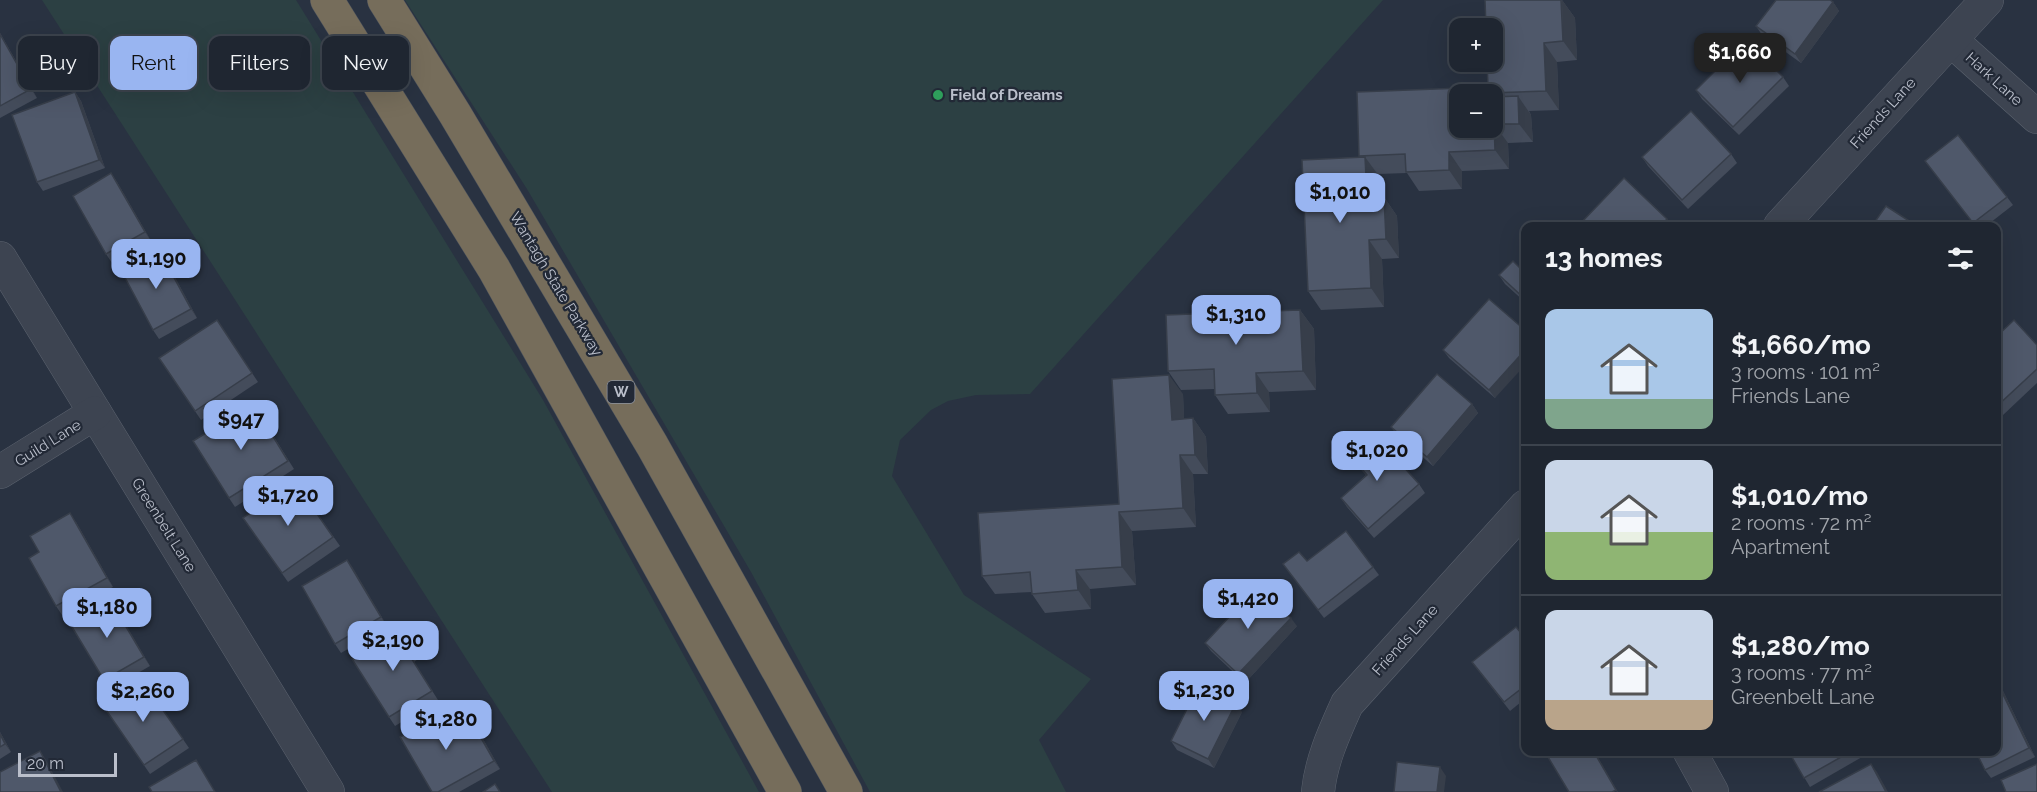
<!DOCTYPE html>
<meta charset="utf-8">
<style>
:root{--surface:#1f2631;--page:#272e39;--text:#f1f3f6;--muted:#a1a5ab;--line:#3c434d;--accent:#99b5f1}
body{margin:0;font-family:Raleway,sans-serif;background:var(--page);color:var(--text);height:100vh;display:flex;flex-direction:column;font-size:22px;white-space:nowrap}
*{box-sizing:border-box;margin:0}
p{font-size:20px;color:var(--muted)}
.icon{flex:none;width:33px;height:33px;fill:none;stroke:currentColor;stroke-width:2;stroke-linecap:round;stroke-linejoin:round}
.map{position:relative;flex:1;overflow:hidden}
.sheet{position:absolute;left:1521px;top:222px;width:480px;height:534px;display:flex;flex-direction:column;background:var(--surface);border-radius:12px;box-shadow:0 6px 24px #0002,0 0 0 2px var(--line)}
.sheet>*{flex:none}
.hud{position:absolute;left:18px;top:36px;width:570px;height:54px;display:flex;gap:12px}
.fabs{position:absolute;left:1449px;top:18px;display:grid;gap:12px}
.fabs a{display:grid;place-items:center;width:54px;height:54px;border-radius:12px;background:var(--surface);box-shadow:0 6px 24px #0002,0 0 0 2px var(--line);font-size:30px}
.scale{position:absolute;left:18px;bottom:15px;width:99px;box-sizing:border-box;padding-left:6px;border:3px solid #babfcb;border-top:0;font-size:16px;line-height:21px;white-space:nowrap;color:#babfcb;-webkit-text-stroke:4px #222936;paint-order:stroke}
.price{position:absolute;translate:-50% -51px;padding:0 14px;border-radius:12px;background:var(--accent);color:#111;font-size:20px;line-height:39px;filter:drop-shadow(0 2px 3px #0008)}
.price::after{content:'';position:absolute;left:50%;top:36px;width:18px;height:14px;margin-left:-9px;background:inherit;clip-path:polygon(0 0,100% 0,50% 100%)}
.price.active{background:#222;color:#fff}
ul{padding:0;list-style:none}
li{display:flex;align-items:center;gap:18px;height:150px;padding:0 24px}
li+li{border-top:2px solid var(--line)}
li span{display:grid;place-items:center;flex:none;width:168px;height:120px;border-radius:12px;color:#555}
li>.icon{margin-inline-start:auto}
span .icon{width:72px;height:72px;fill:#fffc;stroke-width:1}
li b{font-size:26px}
h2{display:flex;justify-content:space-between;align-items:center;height:72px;padding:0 24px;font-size:26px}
.pill{padding:0 21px;border-radius:12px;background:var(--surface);box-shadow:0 6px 24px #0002,0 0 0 2px var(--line);font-size:21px;line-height:54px}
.pill.active{background:var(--accent);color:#111}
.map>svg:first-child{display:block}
</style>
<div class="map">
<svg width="2037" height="792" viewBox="0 0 2037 792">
<rect width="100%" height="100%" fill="#293241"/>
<g fill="#2c4043">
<polygon points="42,0 296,0 543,400 759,792 552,792"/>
<polygon points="405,0 1383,0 1030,394 976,395 948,401 931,410 900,440 892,476 964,595 1091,679 1039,740 1066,792 870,792 751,572 527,189"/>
</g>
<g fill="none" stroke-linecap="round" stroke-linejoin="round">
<defs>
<g id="minor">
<polyline points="1951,40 2037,117"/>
<polyline points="1780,226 1987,0"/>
<polyline points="0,258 328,792"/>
<polyline points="0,472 95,413"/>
<polyline points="1690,752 1712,792"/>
<path d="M1318,792C1321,761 1334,733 1347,704L1526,506"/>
</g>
<g id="highway">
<polyline points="327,0 494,269 785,792"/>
<polyline points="384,0 455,114 652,445 846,792"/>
</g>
</defs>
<use href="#minor" stroke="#5b626e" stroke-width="34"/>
<use href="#highway" stroke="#484f5b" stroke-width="34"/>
<use href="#minor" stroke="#3d4451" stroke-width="33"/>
<use href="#highway" stroke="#766d5b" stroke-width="33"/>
</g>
<g fill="#444c5b" fill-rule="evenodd">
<path d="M1485,0H1562L1575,18L1577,60L1557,62L1559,110L1529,111L1531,115L1533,142L1508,143L1509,169L1462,171V189L1419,191L1407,173L1378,174L1379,176L1380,197H1384L1397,216L1399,258L1382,259L1384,307L1321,310L1308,291L1302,160L1360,157L1359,156L1357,92L1488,87L1487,62H1492V28H1486ZM1460,94H1492V128H1460Z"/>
<polygon points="1833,2 1839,11 1801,63 1762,35 1756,26"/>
<polygon points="0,33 37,98 0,118"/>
<polygon points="1783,77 1789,86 1739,135 1702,99 1696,90"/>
<polygon points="75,92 81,101 105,168 43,191 37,182"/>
<polygon points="1731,154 1737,163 1688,209 1648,166 1642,157"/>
<polygon points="1925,161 2007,197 2013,205 1986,226 1976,226"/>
<polygon points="111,173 117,182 151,241 112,263 106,254"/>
<polygon points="1667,219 1672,226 1578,226"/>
<polygon points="159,250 165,259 197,318 159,339 153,330"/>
<polygon points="1526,271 1526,303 1505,284 1499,275 1524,272"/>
<polygon points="1300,310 1314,329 1316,390 1269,392 1270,412 1228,414 1215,395 1215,389 1181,390 1168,371"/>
<polygon points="217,320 258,382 201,420 159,358"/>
<polygon points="1526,331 1495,398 1449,358 1443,350"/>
<polygon points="1996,337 2037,345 2037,383 2002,416 1996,411"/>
<polygon points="1183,394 1184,419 1193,418 1206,437 1208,474 1193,474 1196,527 1132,531 1136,585 1090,589 1091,609 1045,613 1032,594 1032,592 995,594 982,576 1119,504"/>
<polygon points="1472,404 1478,413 1433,466 1397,435 1391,427"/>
<polygon points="259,413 294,469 235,507 229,498"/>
<polygon points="1348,453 1419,484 1425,493 1374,538 1347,507 1341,498 1366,475 1354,462"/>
<polygon points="295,482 340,546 288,582 243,518"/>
<polygon points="76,522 113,587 62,615 56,606 39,552"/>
<polygon points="347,560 387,626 341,653 335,644"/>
<polygon points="1283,564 1373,567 1379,575 1324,618"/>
<polygon points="109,598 150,666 110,689 104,680"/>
<polygon points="406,625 425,654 414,662 438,700 395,726 389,717"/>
<polygon points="1297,626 1245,683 1211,651 1205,643"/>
<polygon points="1526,639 1526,698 1510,711 1472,662"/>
<polygon points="142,680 189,748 150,774 104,707"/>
<polygon points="1997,682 2003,691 2035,757 1991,778 1985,770"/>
<polygon points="1242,712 1214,768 1177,750 1171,741"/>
<polygon points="469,717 475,725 500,769 459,792 432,792 453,725"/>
<polygon points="0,732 11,752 0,759"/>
<polygon points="1789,752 1859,752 1862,757 1810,787"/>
</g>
<g fill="#373e4a">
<polygon points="1562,0 1575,18 1577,60 1563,41"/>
<polygon points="1833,2 1839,11 1801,63 1795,54"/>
<polygon points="0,33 4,40 37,98 31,89"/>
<polygon points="1544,43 1557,62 1559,110 1546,91"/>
<polygon points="75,92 81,101 105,168 99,160"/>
<polygon points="1518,96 1531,115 1533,142 1519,124"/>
<polygon points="1494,124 1508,143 1509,169 1495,150"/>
<polygon points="1449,152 1462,171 1462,189 1449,170"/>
<polygon points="1365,157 1379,176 1380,216 1367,197"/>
<polygon points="111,173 117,182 151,241 145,232"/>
<polygon points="1384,197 1397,216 1399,258 1386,239"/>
<polygon points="1369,240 1382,259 1384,307 1371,288"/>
<polygon points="159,250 165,259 197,318 191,309"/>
<polygon points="1300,310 1314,329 1316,390 1303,371"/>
<polygon points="1526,349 1526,364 1495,398 1489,390"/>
<polygon points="1256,373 1269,392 1270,412 1257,393"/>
<polygon points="1169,375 1183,394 1185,439 1172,420"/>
<polygon points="1472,404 1478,413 1433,466 1427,457"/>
<polygon points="1193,418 1206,437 1208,474 1195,455"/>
<polygon points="1180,455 1193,474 1196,527 1183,508"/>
<polygon points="1119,512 1132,531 1136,585 1122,567"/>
<polygon points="70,513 76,522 113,587 107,578"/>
<polygon points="347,560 353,568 387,626 381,617"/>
<polygon points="1076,570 1090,589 1091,609 1078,590"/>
<polygon points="109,598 115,606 150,666 144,657"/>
<polygon points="1291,618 1297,626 1245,683 1238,674"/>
<polygon points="1997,682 2003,691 2035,757 2029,748"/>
<polygon points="1236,703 1242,712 1214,768 1208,759"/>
<polygon points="469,717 475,725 500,769 494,761"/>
<polygon points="0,732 11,752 5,744 0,734"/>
<polygon points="40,751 46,760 63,792 61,792"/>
<polygon points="1594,752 1595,752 1618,792 1617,792"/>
<polygon points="1871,764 1877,772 1888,792 1886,792"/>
<polygon points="1440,767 1446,776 1444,792 1437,792"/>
</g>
<g fill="#4f586a" stroke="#373e4a" stroke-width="1.5">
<polygon points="1485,0 1561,0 1563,41 1544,43 1546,91 1488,93 1488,94 1460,94 1460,128 1492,128 1492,97 1518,96 1519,124 1494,124 1495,150 1449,152 1449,170 1406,172 1405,154 1359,156 1357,92 1488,87 1487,62 1492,62 1492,28 1486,28"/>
<polygon points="1776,0 1830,0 1833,2 1795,54 1756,26"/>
<polygon points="0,34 31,89 0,106"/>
<polygon points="1746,40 1783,77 1733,127 1696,90"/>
<polygon points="75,92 99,160 37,182 12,115"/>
<polygon points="1691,111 1731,154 1682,200 1642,157"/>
<polygon points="1958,135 2007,197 1973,223 1925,161"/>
<polygon points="1365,157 1367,197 1384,197 1386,239 1369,240 1371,288 1308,291 1302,160"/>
<polygon points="111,173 145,232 106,254 73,196"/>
<polygon points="1624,178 1667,219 1660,226 1578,226"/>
<polygon points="1886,206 1917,226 1872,226"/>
<polygon points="159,250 191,309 153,330 121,270"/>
<polygon points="1513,261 1524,272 1526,271 1526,300 1499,275"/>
<polygon points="1489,299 1526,331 1526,349 1489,390 1443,350"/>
<polygon points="1300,310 1303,371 1256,373 1257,393 1215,395 1214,369 1168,371 1166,315"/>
<polygon points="217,320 252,373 195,411 159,358"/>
<polygon points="2014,320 2037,345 2037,369 1996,407 1996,337"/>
<polygon points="1437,374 1472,404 1427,457 1391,427"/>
<polygon points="1169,375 1172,420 1193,418 1195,455 1180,455 1183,508 1119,512 1122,567 1076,570 1078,590 1032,594 1030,572 982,576 978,513 1119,504 1112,379"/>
<polygon points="253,404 288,461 229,498 193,441"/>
<polygon points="1372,432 1419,484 1368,529 1341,498 1367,475 1348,453"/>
<polygon points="295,482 333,537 282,573 243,518"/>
<polygon points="70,513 107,578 56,606 29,558 39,552 30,536"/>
<polygon points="1346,531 1373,567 1318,610 1283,564 1299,552 1307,561"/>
<polygon points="347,560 381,617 335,644 302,586"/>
<polygon points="1258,586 1291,618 1238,674 1205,643"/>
<polygon points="109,598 144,657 104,680 69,622"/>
<polygon points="406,625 419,646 408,653 432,691 389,717 352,659"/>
<polygon points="1516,627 1526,639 1526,685 1504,702 1472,662"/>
<polygon points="142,680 183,739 144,765 104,707"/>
<polygon points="1997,682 2029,748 1985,770 1976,752 1996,752"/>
<polygon points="1199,685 1236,703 1208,759 1171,741"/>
<polygon points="444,712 452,726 469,717 494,761 438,792 432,792 400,737"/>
<polygon points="0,734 5,744 0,747"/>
<polygon points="40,751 61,792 0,792 0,772"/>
<polygon points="1545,752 1594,752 1616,790 1612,792 1569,792"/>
<polygon points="1789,752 1850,752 1804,778"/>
<polygon points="196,760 215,792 152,792 149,787"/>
<polygon points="1397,762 1440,767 1437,792 1394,792"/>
<polygon points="1871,764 1886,792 1819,792"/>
<polygon points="2037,764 2037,792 2006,792 2001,780"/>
<polygon points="495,784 500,792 483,792"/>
</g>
<circle fill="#2e9e5b" stroke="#222936" stroke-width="2" cx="938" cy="95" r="6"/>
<g text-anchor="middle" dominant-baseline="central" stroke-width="4.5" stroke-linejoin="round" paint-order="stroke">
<rect fill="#222936" stroke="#8c929e" stroke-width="1.5" x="607.5" y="381" width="27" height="22" rx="4.5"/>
<g font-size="14" font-weight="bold" fill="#babfcb">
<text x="621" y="392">W</text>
</g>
<g font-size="15" fill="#babfcb" stroke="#222936">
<text transform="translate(1994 79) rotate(42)">Hark Lane</text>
<text transform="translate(1883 113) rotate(-48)">Friends Lane</text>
<text transform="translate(556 284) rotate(59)">Wantagh State Parkway</text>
<text transform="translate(48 443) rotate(-32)">Guild Lane</text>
<text transform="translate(164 525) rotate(58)">Greenbelt Lane</text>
<text transform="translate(1405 640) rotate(-48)">Friends Lane</text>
</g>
<g font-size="15" font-weight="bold" fill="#babfcb" stroke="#222936" text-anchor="start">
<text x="950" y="95">Field of Dreams</text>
</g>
</g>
</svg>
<div class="fabs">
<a>+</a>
<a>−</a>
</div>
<div class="scale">20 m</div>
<b class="price active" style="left:1740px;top:84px">$1,660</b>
<b class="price" style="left:1340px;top:224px">$1,010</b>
<b class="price" style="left:156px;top:290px">$1,190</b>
<b class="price" style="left:1236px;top:346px">$1,310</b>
<b class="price" style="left:241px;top:451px">$947</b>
<b class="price" style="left:1377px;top:482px">$1,020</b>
<b class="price" style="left:288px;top:527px">$1,720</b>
<b class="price" style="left:1248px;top:630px">$1,420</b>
<b class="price" style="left:107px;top:639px">$1,180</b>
<b class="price" style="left:393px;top:672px">$2,190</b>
<b class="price" style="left:1204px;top:722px">$1,230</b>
<b class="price" style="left:143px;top:723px">$2,260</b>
<b class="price" style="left:446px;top:751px">$1,280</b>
<div class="hud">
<a class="pill">Buy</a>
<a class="pill active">Rent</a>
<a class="pill">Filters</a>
<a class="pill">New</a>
</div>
<section class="sheet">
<h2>13 homes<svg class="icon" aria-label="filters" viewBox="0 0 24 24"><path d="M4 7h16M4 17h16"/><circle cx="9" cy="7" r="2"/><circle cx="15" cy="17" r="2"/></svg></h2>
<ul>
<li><span style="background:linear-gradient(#a9c7e8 75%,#7fa58c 0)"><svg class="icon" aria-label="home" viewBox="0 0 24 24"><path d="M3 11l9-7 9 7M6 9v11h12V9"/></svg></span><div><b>$1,660/mo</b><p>3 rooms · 101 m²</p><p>Friends Lane</p></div></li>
<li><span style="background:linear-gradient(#c9d6e8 60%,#8fb573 0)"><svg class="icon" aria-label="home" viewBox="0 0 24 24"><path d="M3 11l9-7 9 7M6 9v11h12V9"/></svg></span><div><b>$1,010/mo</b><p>2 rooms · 72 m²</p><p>Apartment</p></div></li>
<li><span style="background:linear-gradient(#c9d6e8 75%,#b9a48a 0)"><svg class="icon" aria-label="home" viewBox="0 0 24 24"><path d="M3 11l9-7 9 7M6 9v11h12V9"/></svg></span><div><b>$1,280/mo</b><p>3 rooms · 77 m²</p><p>Greenbelt Lane</p></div></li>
</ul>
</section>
</div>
